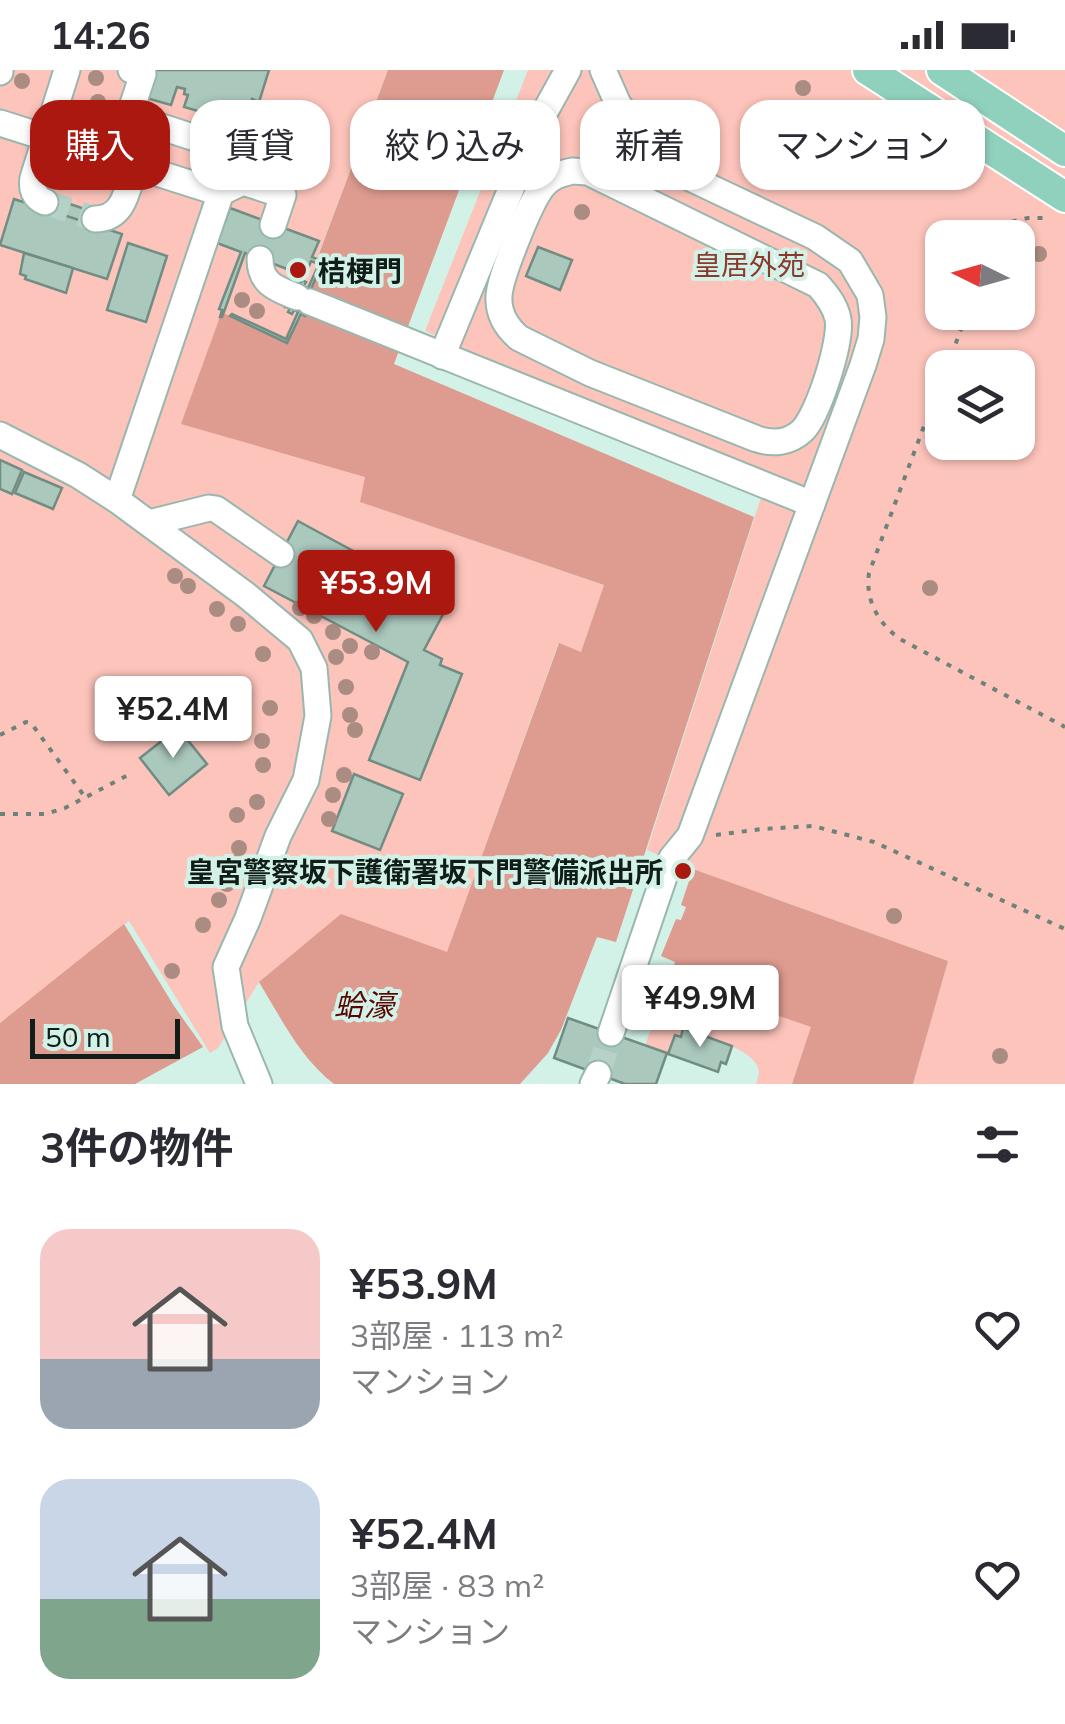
<!DOCTYPE html>
<html lang="ja">
<meta charset="utf-8">
<style>
:root{--surface:#fff;--page:#f7f7f7;--text:#2b2b33;--muted:#7c7c81;--accent:#aa1810}
body{margin:0;font-family:Mulish,"Noto Sans JP",sans-serif;background:var(--page);color:var(--text);height:100vh;display:flex;flex-direction:column;font-size:38px;white-space:nowrap}
*{box-sizing:border-box;margin:0}
p{font-size:32px;color:var(--muted)}
.icon{flex:none;width:55px;height:55px;fill:none;stroke:currentColor;stroke-width:2;stroke-linecap:round;stroke-linejoin:round}
.map{position:relative;height:1014px;overflow:hidden}
.drawer{display:flex;flex-direction:column;background:var(--surface);flex:1}
.drawer>*{flex:none}
.banner{position:absolute;left:30px;top:30px;width:1005px;height:90px;display:flex;gap:20px}
.needle{width:65px;rotate:275deg}
.tools{position:absolute;left:925px;top:150px;display:grid;gap:20px}
.tools a{display:grid;place-items:center;width:110px;height:110px;border-radius:20px;background:var(--surface);box-shadow:0 2px 8px #0004;font-size:50px}
.scale{position:absolute;left:30px;bottom:25px;width:150px;box-sizing:border-box;padding-left:10px;border:5px solid #111d19;border-top:0;font-size:28px;line-height:35px;white-space:nowrap;color:#111d19;-webkit-text-stroke:8px #d3f2e7;paint-order:stroke}
.price{position:absolute;translate:-50% -85px;padding:0 22px;border-radius:10px;background:#fff;color:#222;font-size:32px;line-height:65px;filter:drop-shadow(0 2px 5px #0008)}
.price::after{content:'';position:absolute;left:50%;top:60px;width:30px;height:22px;margin-left:-15px;background:inherit;clip-path:polygon(0 0,100% 0,50% 100%)}
.price.on{background:var(--accent);color:#fff}
ul{padding:0;list-style:none}
li{display:flex;align-items:center;gap:30px;height:250px;padding:0 40px}
li span{display:grid;place-items:center;flex:none;width:280px;height:200px;border-radius:30px;color:#555}
li>.icon{margin-inline-start:auto}
span .icon{width:120px;height:120px;fill:#fffc;stroke-width:1}
li b{font-size:42px}
h2{display:flex;justify-content:space-between;align-items:center;height:120px;padding:0 40px;font-size:42px}
.tag{padding:0 35px;border-radius:30px;background:var(--surface);box-shadow:0 2px 8px #0004;font-size:35px;line-height:90px}
.tag.on{background:var(--accent);color:#fff}
.status{display:flex;justify-content:space-between;align-items:center;height:70px;padding:0 50px;background:var(--surface);direction:ltr}
.status svg{height:28px;fill:currentColor}
.map>svg:first-child{display:block}
</style>
<div class="status"><b>14:26</b><svg viewBox="0 0 49 12"><path d="M0 12V9h3v3zM5 12V6h3v6zM10 12V3h3v9zM15 12V0h3v12zM26 1h20v11H26zM47 4h2v5h-2z"/></svg></div>
<div class="map">
<svg width="1065" height="1014" viewBox="0 0 1065 1014">
<rect width="100%" height="100%" fill="#d3f2e7"/>
<g fill="#fcc4bb" fill-rule="evenodd">
<polygon points="0,0 388,0 317,188 323,192 315,221 300,244 287,273 366,407 360,432 604,515 581,582 558,574 447,883 259,912 218,978 210,983 129,851 0,953"/>
<path d="M528,0H1065V1014H913L948,891L679,794L647,780L767,409L643,359L425,261ZM942,168H1018V242H942ZM942,298H1018V372H942Z"/>
<path d="M669,907L812,957L792,1014H756C758,1008 760,1004 758,998C752,978 702,965 684,959L681,967L675,965L668,984L645,976Z"/>
</g>
<g fill="#de9b90">
<path d="M388,0H504L394,294L754,447L616,872L597,867L561,960L548,983L520,1014H334C300,988 281,948 259,912L341,844L447,882L559,573L581,582L604,515L360,432L365,407L181,354L220,247L223,243L287,273L315,221L311,219L323,192L317,189Z"/>
<polygon points="693,799 948,891 913,1014 792,1014 811,957 670,908 675,892 661,886 676,849 681,850 686,837 681,835"/>
<polygon points="124,854 174,936 203,977 135,1014 0,1014 0,953"/>
</g>
<g fill="#abc8bd" stroke="#718d83" stroke-width="2.5">
<polygon points="155,0 269,0 259,32 252,29 248,43 242,41 238,53 184,37 188,25 184,24 185,19 177,17 171,35 146,28"/>
<polygon points="49,127 94,142 90,154 45,139"/>
<polygon points="14,129 122,164 107,209 0,175"/>
<polygon points="230,138 319,171 312,187 323,192 311,219 315,221 305,246 301,244 287,273 230,246 232,244 286,269 298,242 294,240 292,244 288,242 290,238 285,237 296,213 300,214 302,210 306,212 304,216 308,218 319,194 311,191 305,206 245,183 225,239 222,247 220,247 222,240 219,239 241,182 217,173"/>
<polygon points="128,173 167,186 146,252 107,240"/>
<polygon points="538,177 572,190 560,220 526,206"/>
<polygon points="24,183 73,198 66,223 25,209 26,206 20,204"/>
<polygon points="0,390 22,400 12,424 0,419"/>
<polygon points="24,402 62,418 53,439 15,423"/>
<polygon points="298,451 449,533 424,580 442,589 440,595 462,604 420,710 369,690 408,592 264,516"/>
<polygon points="178,658 207,694 169,725 140,688"/>
<polygon points="354,704 403,724 380,780 332,761"/>
<polygon points="568,948 667,983 656,1014 625,1014 554,988"/>
<polygon points="683,958 732,976 726,994 721,992 718,1002 668,984 675,965 681,967"/>
</g>
<g fill="none" stroke-linecap="round" stroke-linejoin="round">
<g stroke="#b6d2c8" stroke-width="25" stroke-dasharray="25 12" stroke-linecap="butt">
<polyline points="45,132 95,149"/>
<polyline points="598,1004 611,963"/>
</g>
<defs>
<g id="minor">
<polyline points="603,0 618,34 660,89 688,107 815,167 850,191 870,225 873,247 871,269 863,295 690,766 672,788 667,798 611,963"/>
<polyline points="0,2 0,0"/>
<polyline points="129,46 143,4 131,0"/>
<polyline points="0,53 220,123 243,112 283,125 273,155"/>
<polyline points="109,88 122,44 235,81 117,430"/>
<path d="M572,101L588,102L818,215C827,225 835,235 838,249C842,271 818,346 802,361C789,373 772,374 757,369L590,303L519,268C506,257 498,243 499,226C500,207 531,129 544,115C552,106 560,104 572,101Z"/>
<path d="M45,132C34,128 31,118 33,108L67,0"/>
<path d="M95,149C125,149 127,119 135,96"/>
<path d="M260,189C260,214 277,219 297,227"/>
<polyline points="310,232 812,434"/>
<polyline points="442,286 537,56 568,0"/>
<polyline points="0,365 78,405 117,430 246,525 300,570 314,598 318,646 306,710 278,766 248,848 226,897 235,956 259,1014"/>
<polyline points="149,453 209,438 216,439 281,484"/>
<polyline points="593,1014 598,1004"/>
</g>
<g id="major">
<polyline points="868,0 1065,127"/>
<polyline points="942,0 1065,81"/>
</g>
</defs>
<use href="#minor" stroke="#9ab7ad" stroke-width="29"/>
<use href="#major" stroke="#fff" stroke-width="34"/>
<g stroke="#6d827a" stroke-width="4" stroke-dasharray="5 8" stroke-linecap="butt">
<polyline points="996,168 1001,154 1028,148 1046,148"/>
<polyline points="947,298 967,242"/>
<path d="M942,308L869,503C865,530 878,553 900,569L1065,657"/>
<polyline points="0,665 26,652 31,653 85,727"/>
<polyline points="0,744 45,744 65,738 130,704"/>
<polyline points="716,765 762,759 813,756 874,772 1065,859"/>
</g>
<use href="#minor" stroke="#fff" stroke-width="25"/>
<use href="#major" stroke="#90d1be" stroke-width="30"/>
</g>
<g fill="#ab8c82">
<circle cx="96" cy="8" r="8"/>
<circle cx="22" cy="11" r="8"/>
<circle cx="803" cy="18" r="8"/>
<circle cx="98" cy="32" r="8"/>
<circle cx="84" cy="46" r="8"/>
<circle cx="827" cy="56" r="8"/>
<circle cx="846" cy="86" r="8"/>
<circle cx="582" cy="142" r="8"/>
<circle cx="1039" cy="184" r="8"/>
<circle cx="703" cy="191" r="8"/>
<circle cx="242" cy="230" r="8"/>
<circle cx="257" cy="241" r="8"/>
<circle cx="175" cy="506" r="8"/>
<circle cx="188" cy="516" r="8"/>
<circle cx="930" cy="518" r="8"/>
<circle cx="300" cy="538" r="8"/>
<circle cx="217" cy="539" r="8"/>
<circle cx="314" cy="546" r="8"/>
<circle cx="238" cy="554" r="8"/>
<circle cx="333" cy="562" r="8"/>
<circle cx="350" cy="576" r="8"/>
<circle cx="372" cy="582" r="8"/>
<circle cx="263" cy="584" r="8"/>
<circle cx="336" cy="587" r="8"/>
<circle cx="346" cy="617" r="8"/>
<circle cx="270" cy="638" r="8"/>
<circle cx="350" cy="645" r="8"/>
<circle cx="355" cy="660" r="8"/>
<circle cx="262" cy="671" r="8"/>
<circle cx="263" cy="695" r="8"/>
<circle cx="344" cy="705" r="8"/>
<circle cx="333" cy="725" r="8"/>
<circle cx="257" cy="732" r="8"/>
<circle cx="237" cy="745" r="8"/>
<circle cx="329" cy="749" r="8"/>
<circle cx="239" cy="778" r="8"/>
<circle cx="235" cy="793" r="8"/>
<circle cx="227" cy="814" r="8"/>
<circle cx="219" cy="830" r="8"/>
<circle cx="894" cy="846" r="8"/>
<circle cx="203" cy="855" r="8"/>
<circle cx="172" cy="901" r="8"/>
<circle cx="1000" cy="986" r="8"/>
</g>
<g fill="#aa1810" stroke="#d3f2e7" stroke-width="4">
<circle cx="298" cy="200" r="10"/>
<circle cx="683" cy="801" r="10"/>
</g>
<g text-anchor="middle" dominant-baseline="central" stroke-width="8" stroke-linejoin="round" paint-order="stroke">
<g font-size="28" fill="#8a392f" stroke="#d3f2e7">
<text x="749" y="194">皇居外苑</text>
</g>
<g font-size="28" font-weight="bold" fill="#111d19" stroke="#d3f2e7" text-anchor="start">
<text x="318" y="200">桔梗門</text>
<text x="663" y="801" text-anchor="end">皇宮警察坂下護衛署坂下門警備派出所</text>
</g>
<g font-size="30" font-style="italic" fill="#590704" stroke="#d3f2e7">
<text x="364" y="935">蛤濠</text>
</g>
</g>
</svg>
<div class="tools">
<a><svg class="needle" viewBox="-14 -14 28 28"><path d="M0-13l5 13h-10z" fill="#e53935"/><path d="M0 13l5-13h-10z" fill="#7c7c81"/></svg></a>
<a><svg class="icon" aria-label="layers" viewBox="0 0 24 24"><path d="M12 4l9 5-9 5-9-5zM3 14l9 5 9-5"/></svg></a>
</div>
<div class="scale">50 m</div>
<b class="price on" style="left:376px;top:565px">¥53.9M</b>
<b class="price" style="left:173px;top:691px">¥52.4M</b>
<b class="price" style="left:700px;top:980px">¥49.9M</b>
<div class="banner">
<a class="tag on">購入</a>
<a class="tag">賃貸</a>
<a class="tag">絞り込み</a>
<a class="tag">新着</a>
<a class="tag">マンション</a>
</div>
</div>
<section class="drawer">
<h2>3件の物件<svg class="icon" aria-label="filters" viewBox="0 0 24 24"><path d="M4 7h16M4 17h16"/><circle cx="9" cy="7" r="2"/><circle cx="15" cy="17" r="2"/></svg></h2>
<ul>
<li><span style="background:linear-gradient(#f6c9c9 65%,#9aa5b1 0)"><svg class="icon" aria-label="home" viewBox="0 0 24 24"><path d="M3 11l9-7 9 7M6 9v11h12V9"/></svg></span><div><b>¥53.9M</b><p>3部屋 · 113 m²</p><p>マンション</p></div><svg class="icon" aria-label="heart" viewBox="0 0 24 24"><path d="M12 20l-8-8c-3-5 5-10 8-4 3-6 11-1 8 4z"/></svg></li>
<li><span style="background:linear-gradient(#c9d6e8 60%,#7fa58c 0)"><svg class="icon" aria-label="home" viewBox="0 0 24 24"><path d="M3 11l9-7 9 7M6 9v11h12V9"/></svg></span><div><b>¥52.4M</b><p>3部屋 · 83 m²</p><p>マンション</p></div><svg class="icon" aria-label="heart" viewBox="0 0 24 24"><path d="M12 20l-8-8c-3-5 5-10 8-4 3-6 11-1 8 4z"/></svg></li>
</ul>
</section>
